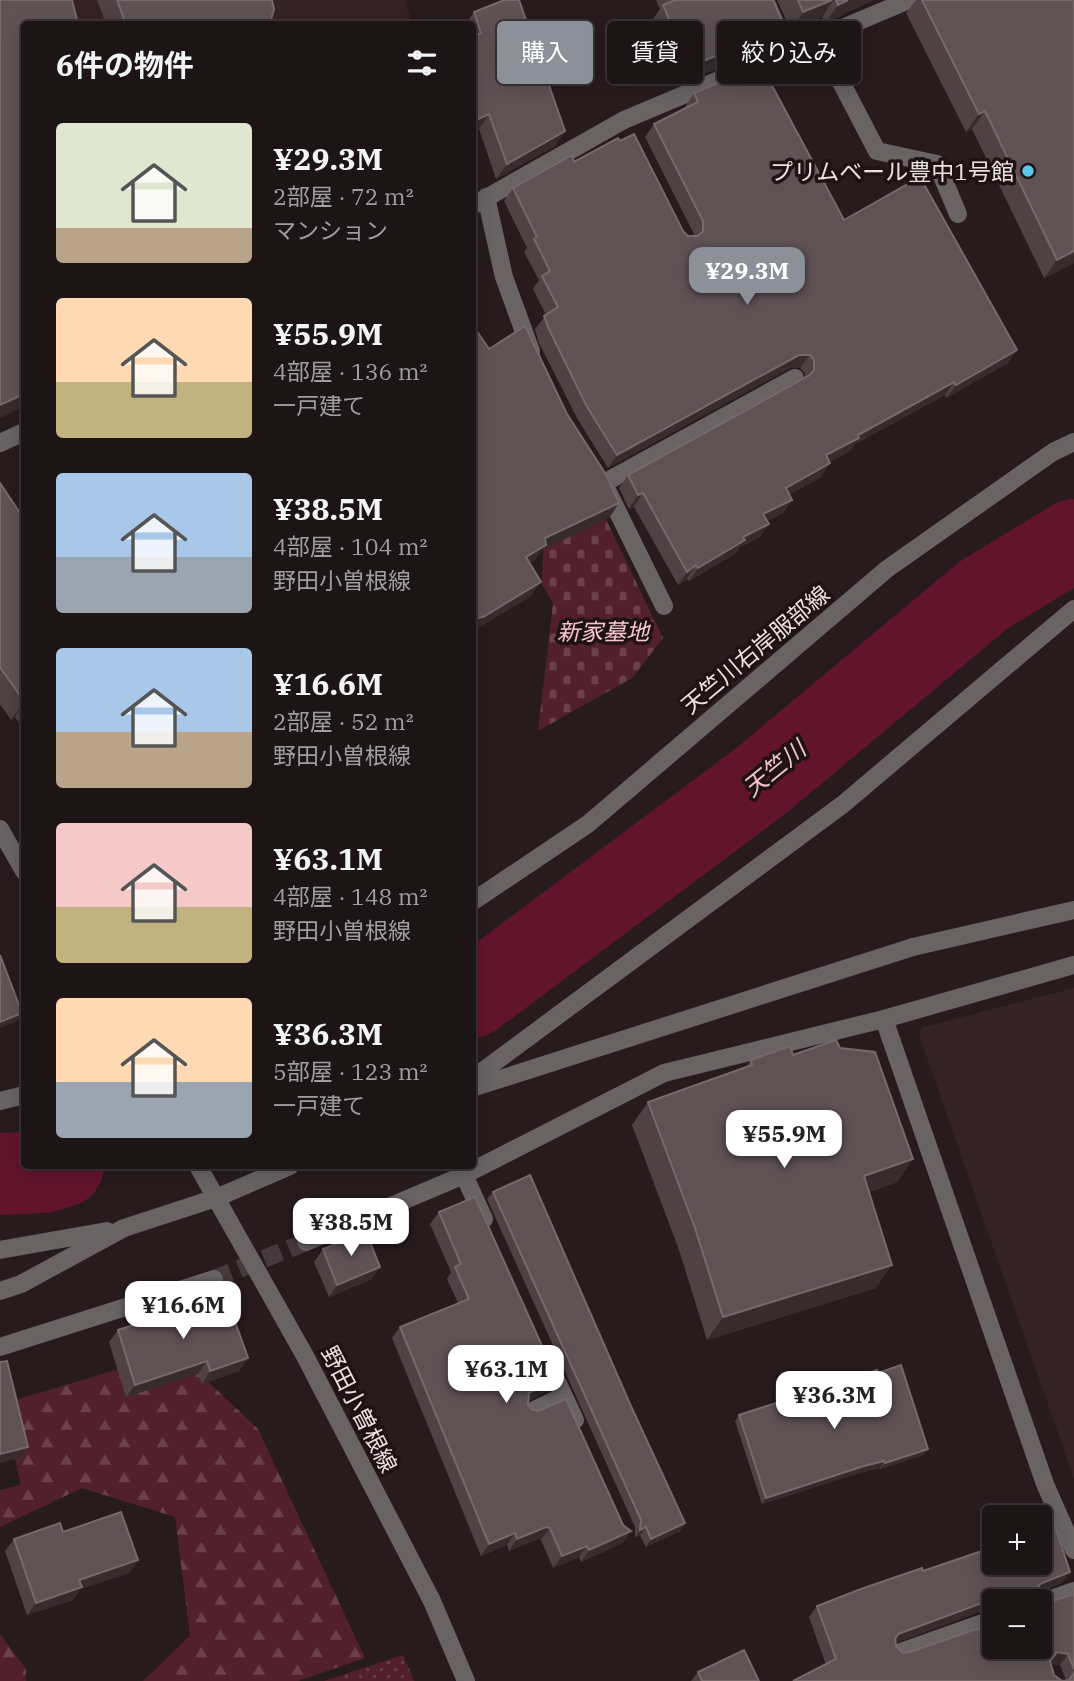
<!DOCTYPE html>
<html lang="ja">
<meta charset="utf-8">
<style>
:root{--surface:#1d1416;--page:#251d1f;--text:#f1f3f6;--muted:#a09ea1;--line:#3b3335;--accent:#8c9099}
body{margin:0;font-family:"IBM Plex Serif","Noto Sans JP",serif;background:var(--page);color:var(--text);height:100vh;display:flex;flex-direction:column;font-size:26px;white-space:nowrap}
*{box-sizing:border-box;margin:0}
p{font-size:23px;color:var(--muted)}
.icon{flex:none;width:38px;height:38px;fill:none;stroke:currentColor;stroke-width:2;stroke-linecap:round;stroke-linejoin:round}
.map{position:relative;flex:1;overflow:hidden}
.sheet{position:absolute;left:21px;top:21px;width:455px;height:1148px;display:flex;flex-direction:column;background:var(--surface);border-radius:7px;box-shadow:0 4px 18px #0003,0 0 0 2px var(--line)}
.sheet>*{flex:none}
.hud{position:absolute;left:497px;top:21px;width:471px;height:63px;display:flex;gap:14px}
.tools{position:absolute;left:982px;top:1505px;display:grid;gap:14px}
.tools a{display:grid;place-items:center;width:70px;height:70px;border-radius:7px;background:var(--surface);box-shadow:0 4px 18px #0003,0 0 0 2px var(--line);font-size:35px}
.price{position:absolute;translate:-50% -60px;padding:0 16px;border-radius:14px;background:#fff;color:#222;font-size:23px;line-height:46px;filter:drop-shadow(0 2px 4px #0008)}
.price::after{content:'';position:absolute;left:50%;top:42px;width:21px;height:16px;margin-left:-10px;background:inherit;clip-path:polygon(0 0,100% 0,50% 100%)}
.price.selected{background:var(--accent);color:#fff}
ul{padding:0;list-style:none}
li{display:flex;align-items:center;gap:21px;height:175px;padding:0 35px}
li span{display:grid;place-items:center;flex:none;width:196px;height:140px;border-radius:7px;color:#555}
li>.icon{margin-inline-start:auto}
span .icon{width:84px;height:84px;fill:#fffc;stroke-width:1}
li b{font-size:30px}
h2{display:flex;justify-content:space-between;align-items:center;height:84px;padding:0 35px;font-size:30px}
.chip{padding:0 24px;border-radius:7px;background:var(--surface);box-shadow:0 4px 18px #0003,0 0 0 2px var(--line);font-size:24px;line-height:63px}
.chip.selected{background:var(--accent);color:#fff}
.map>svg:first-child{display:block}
</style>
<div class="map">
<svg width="1074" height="1681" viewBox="0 0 1074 1681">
<defs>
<pattern id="grass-dots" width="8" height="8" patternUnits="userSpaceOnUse" patternTransform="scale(1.75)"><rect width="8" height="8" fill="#52202d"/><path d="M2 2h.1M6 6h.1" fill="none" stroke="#6b404b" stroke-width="1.8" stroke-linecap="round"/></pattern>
<pattern id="forest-firs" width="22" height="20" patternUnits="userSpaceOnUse" patternTransform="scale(1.75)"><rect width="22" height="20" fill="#52202d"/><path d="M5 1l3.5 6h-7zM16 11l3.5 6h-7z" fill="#6b404b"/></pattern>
<pattern id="cemetery-stones" width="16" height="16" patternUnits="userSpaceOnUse" patternTransform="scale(1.75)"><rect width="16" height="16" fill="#52202d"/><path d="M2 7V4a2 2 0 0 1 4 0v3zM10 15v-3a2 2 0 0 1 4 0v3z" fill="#6b404b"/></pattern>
</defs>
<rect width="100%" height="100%" fill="#271b1d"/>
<g fill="#352225">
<polygon points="0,0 405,0 412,24 24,24"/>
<polygon points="1074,988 1074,1479 919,1035 923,1027"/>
</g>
<polygon fill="url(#grass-dots)" points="403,1655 414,1681 324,1681"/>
<g fill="url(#forest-firs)">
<polygon points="184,1359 258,1429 365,1658 298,1681 143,1681 190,1636 175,1517 82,1488 0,1527 0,1490 21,1485 2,1404 139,1363"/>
<polygon points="0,1634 26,1669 26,1681 0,1681"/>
</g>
<polygon fill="url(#cemetery-stones)" points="587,480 663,638 632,678 538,731 553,604 542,584 545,507"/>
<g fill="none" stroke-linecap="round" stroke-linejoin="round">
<g stroke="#63142d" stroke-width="82">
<polyline points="472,997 762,780 985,594 1074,540"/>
<polyline points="0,1174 44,1172 63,1166"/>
</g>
<polyline stroke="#44393b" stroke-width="18" stroke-dasharray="18 9" stroke-linecap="butt" points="214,1279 306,1242"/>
<g stroke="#696364" stroke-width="18">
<polyline points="765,0 787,51"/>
<polyline points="818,38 877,151 937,164 958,214"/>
<polyline points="486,197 504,277 531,351"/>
<polyline points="472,206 624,120 909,0"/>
<polyline points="0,443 24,432"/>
<polyline points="604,483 795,378"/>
<polyline points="605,486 664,606"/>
<polyline points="0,829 24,871"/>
<polyline points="472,902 588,824 887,569 1053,452 1074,442"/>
<polyline points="884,1019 1045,1484 1074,1550"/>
<polyline points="472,1079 842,805 1074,609"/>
<polyline points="472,1088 913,947 1074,910"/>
<polyline points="0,1101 24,1095"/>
<polyline points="198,1166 305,1356 432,1601 466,1681"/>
<polyline points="464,1175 484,1219"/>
<polyline points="306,1242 464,1175 664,1073 884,1019 1074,965"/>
<polyline points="0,1250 107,1231"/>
<polyline points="0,1291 21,1284 124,1228 216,1198 290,1166"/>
<polyline points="0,1347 214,1279"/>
<polyline points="547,1360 575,1420"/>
<polyline points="530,1412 563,1396"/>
<polyline points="1040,1603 1074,1591"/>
<polyline points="898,1653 994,1619"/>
</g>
</g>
<g fill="#4f4144" fill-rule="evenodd">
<polygon points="97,0 272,0 270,24 106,24"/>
<polygon points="656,0 773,0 770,39 748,49 741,58 676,86 650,23 660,9"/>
<polygon points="777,0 873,0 825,23 822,17 791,31"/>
<polygon points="916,0 1074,0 1074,263 1044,278 972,129 966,132 906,13"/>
<polygon points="474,12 565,131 555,146 496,179 479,129 472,132 472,24 465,24"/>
<polygon points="694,93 844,220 1008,363 946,398 945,395 855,444 850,451 829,462 821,477 789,495 792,500 783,513 767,521 769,524 760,537 740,547 736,553 689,581 687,579 678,585 634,507 629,509 619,488 628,475 805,377 805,373 800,368 790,368 608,468 577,418 539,343 535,329 546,315 533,289 539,280 524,252 527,248 504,201 513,188 574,162 683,231 688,236 694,236 694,234 645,137 654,124 686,108 685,107"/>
<polygon points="0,483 20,513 24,509 24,731 15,717 11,720 0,704"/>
<polygon points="840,1048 913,1159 897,1182 869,1192 876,1288 707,1340 679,1250 632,1125 648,1102 746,1067 751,1060"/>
<polygon points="493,1192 630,1404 685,1523 680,1531 646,1547 640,1535 635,1538 635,1527 487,1199"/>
<polygon points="439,1212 549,1390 528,1401 528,1404 623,1543 581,1562 579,1557 553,1568 541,1540 538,1539 509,1551 507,1545 481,1556 392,1338 400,1327 458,1303 447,1279 451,1272 430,1224"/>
<polygon points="323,1249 372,1279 329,1297 314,1262"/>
<polygon points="175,1314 248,1358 239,1371 202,1384 198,1374 126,1397 109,1342 118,1330"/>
<polygon points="878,1373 928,1449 923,1455 880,1469 880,1468 859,1473 762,1504 735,1421 739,1415"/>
<polygon points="63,1532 138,1560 129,1573 80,1589 73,1600 27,1615 5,1551 14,1539"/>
<path d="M923,1571L1062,1583L1037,1593L1038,1596L1047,1603L1074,1594V1681H793L826,1665L809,1617L817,1606ZM994,1601H1040L994,1647L903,1653L896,1646L895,1643L990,1608L994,1609ZM1051,1664L1060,1665L1066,1680L1062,1681L1054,1675Z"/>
<polygon points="698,1672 759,1681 691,1681"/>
</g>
<g fill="#382b2d">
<polygon points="832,0 834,0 822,17 791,31 803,12"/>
<polygon points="848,0 873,0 825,23 838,5"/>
<polygon points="782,21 770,39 748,49 741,58 676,86 689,67 751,34"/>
<polygon points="985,111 972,129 966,132 979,114"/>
<polygon points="489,114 479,129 472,132 472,122"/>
<polygon points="565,131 555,146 496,179 507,164"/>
<polygon points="1074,251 1074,263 1044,278 1057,260"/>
<polygon points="24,331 24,340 21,345 21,334"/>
<polygon points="1017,350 1008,363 946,398 956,385"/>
<polygon points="799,355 810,355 800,368 790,368 608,468 617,455"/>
<polygon points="954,382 945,395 855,444 850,451 816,469 826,455 858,435"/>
<polygon points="24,394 24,407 0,418 0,405"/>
<polygon points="830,463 821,477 777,502 786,488"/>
<polygon points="643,493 634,507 629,509 638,495"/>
<polygon points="792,500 783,513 754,527 763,514"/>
<polygon points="619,503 609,518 542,550 535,560 516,572 526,557 545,538"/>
<polygon points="769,524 760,537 740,547 736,553 689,581 698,568 743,537"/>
<polygon points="696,565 687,579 678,585 687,572"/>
<polygon points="541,582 530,597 472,632 472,619"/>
<polygon points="24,701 24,703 15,717 11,720"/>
<polygon points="22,1013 17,1021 0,1028 0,1022"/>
<polygon points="913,1159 897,1182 848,1199 864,1176"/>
<polygon points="892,1265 876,1288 707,1340 723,1317"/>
<polygon points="380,1267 372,1279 329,1297 337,1285"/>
<polygon points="248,1358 239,1371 202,1384 210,1371"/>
<polygon points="207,1361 198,1374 126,1397 135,1385"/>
<polygon points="557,1379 549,1390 521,1405 529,1393"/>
<polygon points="28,1447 20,1458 0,1463 0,1454"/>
<polygon points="928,1449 923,1455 880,1469 885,1463"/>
<polygon points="884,1461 880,1468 859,1473 762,1504 766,1498 864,1466"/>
<polygon points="685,1523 680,1531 646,1547 651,1539"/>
<polygon points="546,1527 550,1528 541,1540 538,1539 509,1551 517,1539"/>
<polygon points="646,1527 640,1535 635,1538 640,1530"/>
<polygon points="631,1531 623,1543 581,1562 589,1550"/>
<polygon points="515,1533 507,1545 481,1556 489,1544"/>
<polygon points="587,1546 579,1557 553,1568 562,1556"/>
<polygon points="138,1560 129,1573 80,1589 73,1600 27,1615 36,1603 79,1580"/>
<polygon points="1070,1572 1062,1583 1032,1595 1040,1584"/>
<polygon points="998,1597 1009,1599 1007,1601 994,1601 994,1609 990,1608 890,1645 898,1634"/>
<polygon points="1057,1652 1068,1654 1060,1665 1049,1663 1050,1661"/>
</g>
<g fill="#5f5255" stroke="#75696b" stroke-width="2" fill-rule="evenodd">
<polygon points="0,0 72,0 78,24 24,24 24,331 21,334 24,349 24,394 0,405"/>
<polygon points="117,0 272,0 274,9 270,24 126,24"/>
<polygon points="504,0 519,0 565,131 507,164 489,114 472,122 472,38 481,33 474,12"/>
<polygon points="675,0 773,0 782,21 751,34 754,40 689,67 663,5"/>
<polygon points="798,0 832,0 803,12"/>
<polygon points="836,0 848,0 838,5"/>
<polygon points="922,0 1074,0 1074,251 1057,260 985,111 979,114"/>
<polygon points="761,65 844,220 920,177 1017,350 956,385 954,382 858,435 859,438 826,455 830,463 786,488 792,500 763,514 769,524 743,537 745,540 698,568 696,565 687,572 643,493 638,495 628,475 810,375 814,370 814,360 810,355 799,355 617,455 586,405 549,329 544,316 558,307 542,276 550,271 534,239 537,237 513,188 572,155 574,162 618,138 620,141 634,134 683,231 688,236 698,236 703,231 703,221 654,124 698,102 694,93"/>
<polygon points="472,324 489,349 525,326 567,414 605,473 619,503 545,538 546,545 526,557 541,582 483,617 472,619"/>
<polygon points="0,483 20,513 24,509 24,701 0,667"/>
<polygon points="0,955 22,1013 0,1022"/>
<polygon points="836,1040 840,1048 875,1052 913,1159 864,1176 892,1265 723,1317 695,1228 648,1102 752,1065 751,1060 790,1046 793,1055"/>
<polygon points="530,1175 630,1404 685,1523 651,1539 646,1527 640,1530 641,1520 493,1192"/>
<polygon points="475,1197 557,1379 529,1393 528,1404 531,1409 538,1411 566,1399 623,1525 631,1531 589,1550 587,1546 562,1556 550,1528 546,1527 517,1539 515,1533 489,1544 400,1327 469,1299 455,1267 461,1264 439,1212"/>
<polygon points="366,1232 380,1267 337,1285 323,1249"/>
<polygon points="226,1296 248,1358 210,1371 207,1361 135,1385 118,1330 174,1312 175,1314"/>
<polygon points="7,1361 28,1447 0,1454 0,1362"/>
<polygon points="901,1365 928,1449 885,1463 884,1461 864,1466 766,1498 739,1415 877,1370 878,1373"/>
<polygon points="121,1512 138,1560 79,1580 82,1587 36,1603 14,1539 60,1523 63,1532"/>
<path d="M1055,1526L1070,1572L1040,1584L1037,1590L1038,1596L1047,1603L1074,1594V1669L1068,1654L1057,1652L1050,1661L1054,1675L1062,1681L1069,1680L1074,1673V1681H793L836,1659L817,1606L861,1589L922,1568L923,1571L994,1547V1563H1040V1531ZM998,1597L1009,1599L1011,1601H1040V1647H994V1623L910,1652L903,1653L896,1646L895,1639L898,1634Z"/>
<polygon points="744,1650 759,1681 702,1681 698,1672"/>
</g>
<circle fill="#59c8e4" stroke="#1e1214" stroke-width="2.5" cx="1028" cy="171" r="7"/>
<g text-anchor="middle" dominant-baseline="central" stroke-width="7" stroke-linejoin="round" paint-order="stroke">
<g font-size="23" fill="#eae1e2" stroke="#1e1214" text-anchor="end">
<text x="1014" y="171">プリムベール豊中1号館</text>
</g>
<g font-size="23" font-style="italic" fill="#f7c6ce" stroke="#1e1214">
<text x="603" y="631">新家墓地</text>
</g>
<g font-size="23" fill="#eae1e2" stroke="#1e1214">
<text transform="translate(755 649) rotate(-40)">天竺川右岸服部線</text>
<text transform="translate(360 1409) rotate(63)">野田小曽根線</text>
</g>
<g font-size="24" font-style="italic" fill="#f2c2ca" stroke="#1e1214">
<text transform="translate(774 768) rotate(-39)">天竺川</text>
</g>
</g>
</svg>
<div class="tools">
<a>+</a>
<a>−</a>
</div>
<b class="price selected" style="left:747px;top:307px">¥29.3M</b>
<b class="price" style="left:784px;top:1170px">¥55.9M</b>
<b class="price" style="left:351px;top:1258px">¥38.5M</b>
<b class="price" style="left:183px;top:1341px">¥16.6M</b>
<b class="price" style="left:506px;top:1405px">¥63.1M</b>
<b class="price" style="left:834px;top:1431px">¥36.3M</b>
<div class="hud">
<a class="chip selected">購入</a>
<a class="chip">賃貸</a>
<a class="chip">絞り込み</a>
</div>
<section class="sheet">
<h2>6件の物件<svg class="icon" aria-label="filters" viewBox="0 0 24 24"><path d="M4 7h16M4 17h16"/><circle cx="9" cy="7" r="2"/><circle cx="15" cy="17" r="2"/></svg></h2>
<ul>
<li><span style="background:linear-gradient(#dfe7d0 75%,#b9a48a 0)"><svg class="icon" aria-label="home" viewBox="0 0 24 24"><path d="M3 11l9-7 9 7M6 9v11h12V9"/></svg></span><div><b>¥29.3M</b><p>2部屋 · 72 m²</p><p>マンション</p></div></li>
<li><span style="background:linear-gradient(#ffd9b3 60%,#c2b280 0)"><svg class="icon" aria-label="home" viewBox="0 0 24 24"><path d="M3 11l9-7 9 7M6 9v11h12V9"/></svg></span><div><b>¥55.9M</b><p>4部屋 · 136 m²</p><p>一戸建て</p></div></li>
<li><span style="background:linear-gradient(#a9c7e8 60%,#9aa5b1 0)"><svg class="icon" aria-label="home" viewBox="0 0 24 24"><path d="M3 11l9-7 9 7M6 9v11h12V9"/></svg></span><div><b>¥38.5M</b><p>4部屋 · 104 m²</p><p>野田小曽根線</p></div></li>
<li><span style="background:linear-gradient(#a9c7e8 60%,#b9a48a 0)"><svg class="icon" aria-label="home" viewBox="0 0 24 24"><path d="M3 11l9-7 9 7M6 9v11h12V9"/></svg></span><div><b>¥16.6M</b><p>2部屋 · 52 m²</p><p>野田小曽根線</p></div></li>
<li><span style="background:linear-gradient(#f6c9c9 60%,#c2b280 0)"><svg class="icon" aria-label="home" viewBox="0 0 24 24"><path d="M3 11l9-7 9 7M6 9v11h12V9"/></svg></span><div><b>¥63.1M</b><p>4部屋 · 148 m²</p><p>野田小曽根線</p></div></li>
<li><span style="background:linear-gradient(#ffd9b3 60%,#9aa5b1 0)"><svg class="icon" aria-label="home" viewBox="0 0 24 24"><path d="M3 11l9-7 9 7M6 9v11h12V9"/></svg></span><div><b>¥36.3M</b><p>5部屋 · 123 m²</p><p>一戸建て</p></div></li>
</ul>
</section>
</div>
